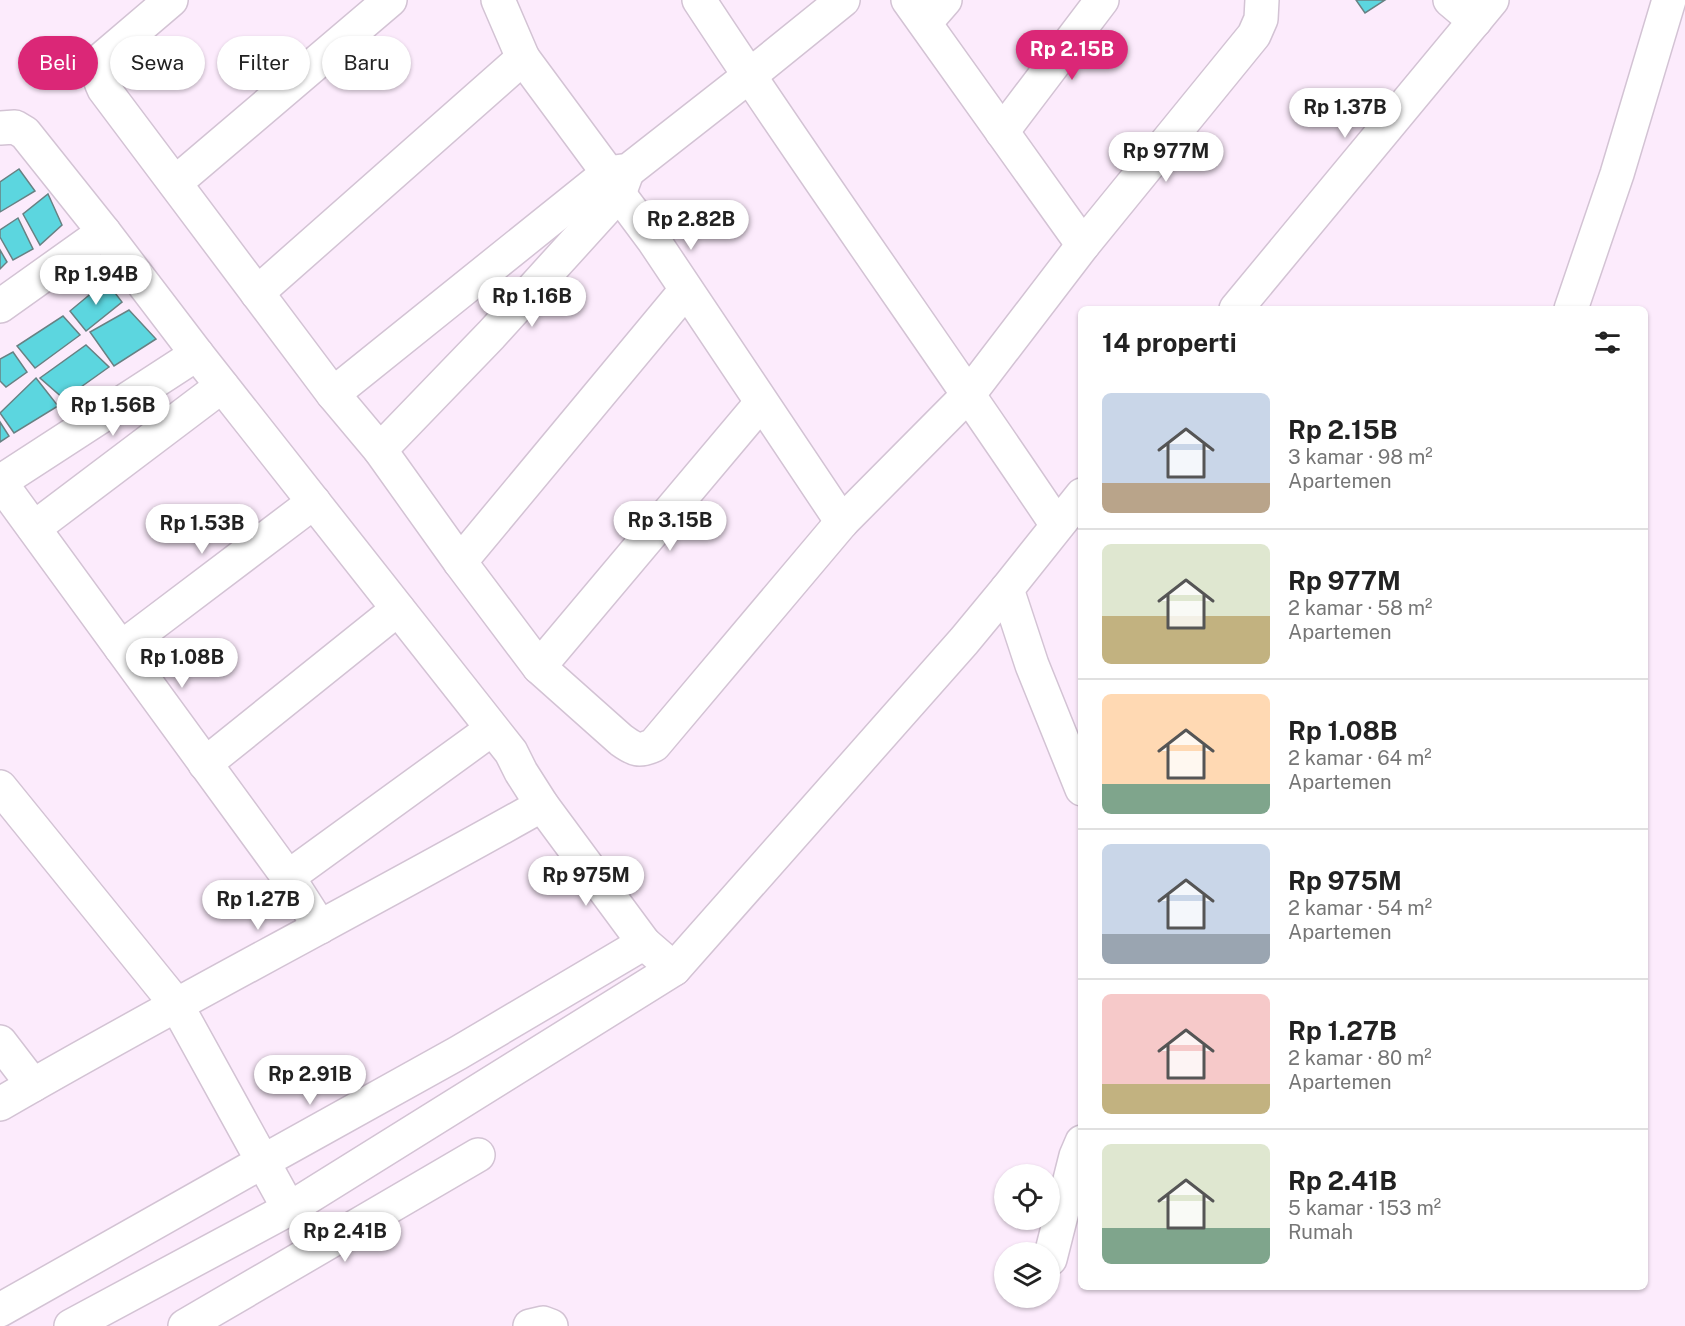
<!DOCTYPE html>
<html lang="id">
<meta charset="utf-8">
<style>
:root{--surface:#fff;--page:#f2f2f2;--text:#222;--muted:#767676;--line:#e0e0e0;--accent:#db2777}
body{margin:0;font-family:"Public Sans",sans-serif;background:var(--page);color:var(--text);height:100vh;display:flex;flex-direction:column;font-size:22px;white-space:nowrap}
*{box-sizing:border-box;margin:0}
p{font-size:20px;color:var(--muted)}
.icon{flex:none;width:33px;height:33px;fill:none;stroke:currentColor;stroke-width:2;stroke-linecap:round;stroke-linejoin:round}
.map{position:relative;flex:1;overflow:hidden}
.panel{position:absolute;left:1078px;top:306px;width:570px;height:984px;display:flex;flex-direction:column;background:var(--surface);border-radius:9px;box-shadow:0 2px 4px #0004}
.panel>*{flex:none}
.hud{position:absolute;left:18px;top:36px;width:570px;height:54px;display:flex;gap:12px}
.fabs{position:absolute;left:994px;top:1164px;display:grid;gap:12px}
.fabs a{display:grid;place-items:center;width:66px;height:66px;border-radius:50%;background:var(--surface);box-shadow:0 2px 4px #0004;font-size:30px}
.price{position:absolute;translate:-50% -51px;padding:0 14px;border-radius:21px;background:#fff;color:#222;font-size:20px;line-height:39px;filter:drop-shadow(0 2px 3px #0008)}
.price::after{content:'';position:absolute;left:50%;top:36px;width:18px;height:14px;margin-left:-9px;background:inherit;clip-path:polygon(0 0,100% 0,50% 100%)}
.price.current{background:var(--accent);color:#fff}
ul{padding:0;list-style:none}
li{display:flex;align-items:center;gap:18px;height:150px;padding:0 24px}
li+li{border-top:2px solid var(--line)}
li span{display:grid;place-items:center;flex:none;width:168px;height:120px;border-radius:9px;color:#555}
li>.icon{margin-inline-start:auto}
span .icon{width:72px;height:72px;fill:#fffc;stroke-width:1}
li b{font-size:26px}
h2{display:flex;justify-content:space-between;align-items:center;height:72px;padding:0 24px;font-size:26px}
.pill{padding:0 21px;border-radius:27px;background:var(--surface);box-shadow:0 2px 4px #0004;font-size:21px;line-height:54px}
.pill.current{background:var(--accent);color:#fff}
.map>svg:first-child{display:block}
</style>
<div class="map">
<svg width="1685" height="1326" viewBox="0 0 1685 1326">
<rect width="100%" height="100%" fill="#fcebfc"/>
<g fill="#5cd6df" stroke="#688183" stroke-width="1.5">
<polygon points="1356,0 1385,0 1365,13"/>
<polygon points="19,169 35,191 0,212 0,182"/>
<polygon points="48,194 62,225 40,245 23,214"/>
<polygon points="18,218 33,249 13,260 0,237 0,230"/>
<polygon points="0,250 7,262 0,269"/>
<polygon points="106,281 122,302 86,331 70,311"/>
<polygon points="129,310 156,339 114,366 90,332"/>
<polygon points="63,316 80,335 35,368 17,346"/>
<polygon points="86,345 109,367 64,399 40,378"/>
<polygon points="13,352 27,372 6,387 0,381 0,359"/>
<polygon points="36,378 58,406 14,433 0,413"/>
<polygon points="0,422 9,436 0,442"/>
</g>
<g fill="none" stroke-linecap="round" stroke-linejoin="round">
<defs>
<g id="street">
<path d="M171,0L103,58C98,70 98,77 104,89L333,394L380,450L460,562L539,667L621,740C635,750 639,752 654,745L842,522L969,394L1083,245L1254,35L1261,19L1262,0"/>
<polyline points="498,0 523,58 608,173 619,194 654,241 842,522"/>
<path d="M699,0C815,177 939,349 1057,525"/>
<polyline points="908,0 1083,245"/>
<polyline points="1450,0 1475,21"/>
<polyline points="925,23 945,0"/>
<polyline points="0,128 15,127 25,133 104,232 197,354 511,752 521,772 542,805 644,943 674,969"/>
<polyline points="1002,132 1102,0"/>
<polyline points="175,183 390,0"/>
<polyline points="257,293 523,58"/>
<polyline points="0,306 104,232"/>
<polyline points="1236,309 1492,0"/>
<polyline points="1571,309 1617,174 1669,0"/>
<polyline points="333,394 608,173 629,170 749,76 843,0"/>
<polyline points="380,450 491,335 619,194 626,175"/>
<polyline points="0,482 288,877 320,927"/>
<polyline points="0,482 197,354"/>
<polyline points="34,528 222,386"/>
<polyline points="460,562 686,290"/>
<polyline points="1007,589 1032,665 1082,789"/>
<polyline points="121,648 314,502"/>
<polyline points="539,667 761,403"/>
<polyline points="205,764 398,609"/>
<polyline points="0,787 176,1004 289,1209"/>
<polyline points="288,877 492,729"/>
<polyline points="0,1042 33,1085"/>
<path d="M0,1104C179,1000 363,906 542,805"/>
<polyline points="1050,1259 1076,1156 1082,1142"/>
<polyline points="0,1310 262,1162 458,1053 644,943"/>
<polyline points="71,1326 289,1209 674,969 964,641 1007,589 1082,495"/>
<polyline points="185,1326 478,1155"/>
<polyline points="530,1326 543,1323 551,1326"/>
</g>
</defs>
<use href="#street" stroke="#d3c3d4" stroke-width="36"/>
<use href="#street" stroke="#fff" stroke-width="33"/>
</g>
</svg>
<div class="fabs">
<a><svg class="icon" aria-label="locate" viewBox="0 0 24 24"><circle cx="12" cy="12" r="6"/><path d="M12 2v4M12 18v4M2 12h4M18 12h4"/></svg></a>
<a><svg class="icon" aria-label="layers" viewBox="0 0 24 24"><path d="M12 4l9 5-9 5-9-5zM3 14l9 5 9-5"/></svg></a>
</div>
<b class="price current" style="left:1072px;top:81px">Rp 2.15B</b>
<b class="price" style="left:1345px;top:139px">Rp 1.37B</b>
<b class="price" style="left:1166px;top:183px">Rp 977M</b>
<b class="price" style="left:691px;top:251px">Rp 2.82B</b>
<b class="price" style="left:96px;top:306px">Rp 1.94B</b>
<b class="price" style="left:532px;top:328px">Rp 1.16B</b>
<b class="price" style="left:113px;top:437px">Rp 1.56B</b>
<b class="price" style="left:670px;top:552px">Rp 3.15B</b>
<b class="price" style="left:202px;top:555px">Rp 1.53B</b>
<b class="price" style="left:182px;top:689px">Rp 1.08B</b>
<b class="price" style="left:586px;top:907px">Rp 975M</b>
<b class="price" style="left:258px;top:931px">Rp 1.27B</b>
<b class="price" style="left:310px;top:1106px">Rp 2.91B</b>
<b class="price" style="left:345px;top:1263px">Rp 2.41B</b>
<div class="hud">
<a class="pill current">Beli</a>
<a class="pill">Sewa</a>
<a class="pill">Filter</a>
<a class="pill">Baru</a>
</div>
<section class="panel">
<h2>14 properti<svg class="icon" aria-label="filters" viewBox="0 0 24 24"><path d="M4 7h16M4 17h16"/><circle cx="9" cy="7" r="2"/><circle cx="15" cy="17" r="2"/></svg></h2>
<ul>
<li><span style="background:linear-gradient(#c9d6e8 75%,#b9a48a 0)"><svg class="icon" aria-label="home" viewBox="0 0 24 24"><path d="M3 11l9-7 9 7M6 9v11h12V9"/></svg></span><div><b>Rp 2.15B</b><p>3 kamar · 98 m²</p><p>Apartemen</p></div></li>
<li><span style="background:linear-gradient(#dfe7d0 60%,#c2b280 0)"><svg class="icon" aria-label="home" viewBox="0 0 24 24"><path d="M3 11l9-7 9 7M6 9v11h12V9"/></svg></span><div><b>Rp 977M</b><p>2 kamar · 58 m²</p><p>Apartemen</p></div></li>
<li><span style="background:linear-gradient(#ffd9b3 75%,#7fa58c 0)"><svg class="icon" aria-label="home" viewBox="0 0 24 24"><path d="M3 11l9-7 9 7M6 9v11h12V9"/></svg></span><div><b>Rp 1.08B</b><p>2 kamar · 64 m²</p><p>Apartemen</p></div></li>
<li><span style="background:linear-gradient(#c9d6e8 75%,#9aa5b1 0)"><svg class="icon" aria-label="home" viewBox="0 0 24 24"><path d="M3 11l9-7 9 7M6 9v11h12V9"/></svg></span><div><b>Rp 975M</b><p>2 kamar · 54 m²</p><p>Apartemen</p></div></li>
<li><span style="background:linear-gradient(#f6c9c9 75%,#c2b280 0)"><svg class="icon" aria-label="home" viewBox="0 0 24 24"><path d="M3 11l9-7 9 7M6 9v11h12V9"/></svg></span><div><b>Rp 1.27B</b><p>2 kamar · 80 m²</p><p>Apartemen</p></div></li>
<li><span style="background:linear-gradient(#dfe7d0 70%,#7fa58c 0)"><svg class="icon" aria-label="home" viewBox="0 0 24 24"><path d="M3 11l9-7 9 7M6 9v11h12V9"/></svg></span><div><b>Rp 2.41B</b><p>5 kamar · 153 m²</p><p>Rumah</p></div></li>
</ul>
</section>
</div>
